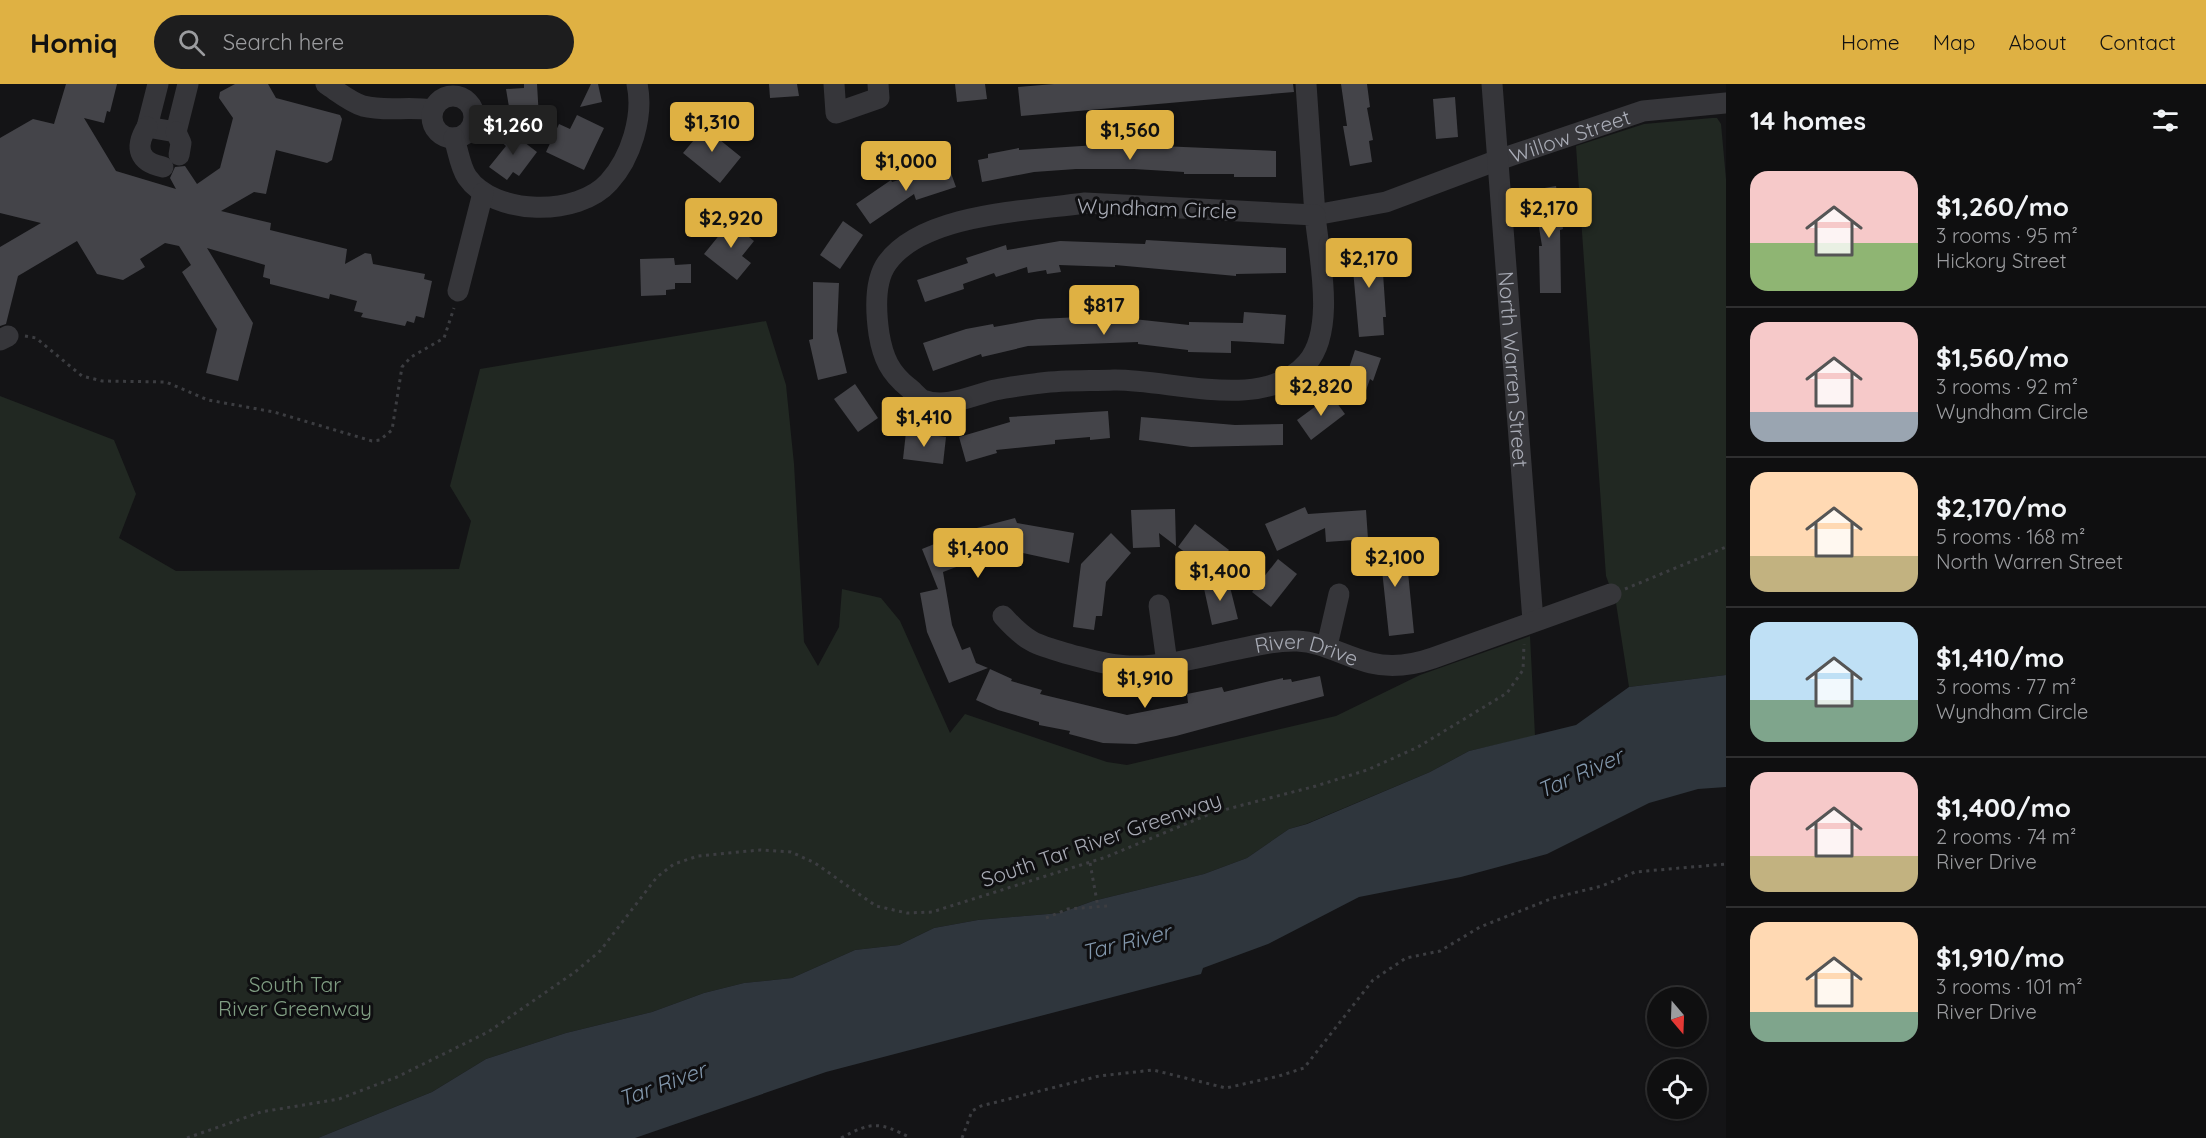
<!DOCTYPE html>
<meta charset="utf-8">
<style>
:root{--surface:#0f0f10;--page:#1d1d1e;--text:#f1f3f6;--muted:#9b9c9f;--line:#2f2f30;--accent:#dfb143}
body{margin:0;font-family:Quicksand,sans-serif;background:var(--page);color:var(--text);height:100vh;display:flex;flex-direction:column;font-size:22px;white-space:nowrap}
*{box-sizing:border-box;margin:0}
p{font-size:20px;color:var(--muted)}
.icon{flex:none;width:33px;height:33px;fill:none;stroke:currentColor;stroke-width:2;stroke-linecap:round;stroke-linejoin:round}
.map{position:relative;flex:1;overflow:hidden}
.sheet{display:flex;flex-direction:column;background:var(--surface);width:480px}
.sheet>*{flex:none}
.needle{width:39px;rotate:161deg}
.fabs{position:absolute;left:1647px;top:903px;display:grid;gap:12px}
.fabs a{display:grid;place-items:center;width:60px;height:60px;border-radius:50%;background:var(--surface);box-shadow:0 2px 4px #0004,0 0 0 2px var(--line);font-size:30px}
.price{position:absolute;translate:-50% -51px;padding:0 14px;border-radius:6px;background:var(--accent);color:#111;font-size:20px;line-height:39px;filter:drop-shadow(0 2px 3px #0008)}
.price::after{content:'';position:absolute;left:50%;top:36px;width:18px;height:14px;margin-left:-9px;background:inherit;clip-path:polygon(0 0,100% 0,50% 100%)}
.price.on{background:#222;color:#fff}
ul{padding:0;list-style:none}
li{display:flex;align-items:center;gap:18px;height:150px;padding:0 24px}
li+li{border-top:2px solid var(--line)}
li span{display:grid;place-items:center;flex:none;width:168px;height:120px;border-radius:18px;color:#555}
li>.icon{margin-inline-start:auto}
span .icon{width:72px;height:72px;fill:#fffc;stroke-width:1}
li b{font-size:26px}
h2{display:flex;justify-content:space-between;align-items:center;height:72px;padding:0 24px;font-size:26px}
header{display:flex;align-items:center;gap:36px;box-sizing:border-box;height:84px;padding:0 30px;background:var(--accent);color:#111}
header strong{font-size:28px}
nav{display:flex;gap:33px;margin-inline-start:auto;font-size:21px}
.search{width:420px;height:54px;background:var(--page);display:flex;align-items:center;gap:15px;box-sizing:border-box;padding:0 21px;border-radius:33px;color:var(--muted);font-size:22px}
main{display:flex;flex:1;min-height:0}
.map>svg:first-child{display:block}
</style>
<header>
<strong>Homiq</strong>
<div class="search"><svg class="icon" aria-label="search" viewBox="0 0 24 24"><circle cx="10" cy="10" r="6"/><path d="M15 15l6 6"/></svg>Search here</div>
<nav><a>Home</a><a>Map</a><a>About</a><a>Contact</a></nav>
</header>
<main>
<div class="map">
<svg width="1726" height="1054" viewBox="0 0 1726 1054">
<rect width="100%" height="100%" fill="#141416"/>
<g fill="#212822">
<polygon points="1712,34 1717,34 1721,40 1726,95 1726,591 1629,603 1616,519 1606,492 1576,62 1644,40"/>
<polygon points="766,237 786,301 794,380 804,558 818,582 839,543 842,505 881,514 900,537 950,649 965,630 1107,678 1127,681 1336,632 1420,591 1530,552 1535,652 1469,667 1430,688 1306,740 1289,745 1247,774 1204,790 1093,817 1060,829 978,836 934,844 899,861 855,866 792,894 744,899 704,909 652,928 566,949 486,975 432,1008 318,1054 0,1054 0,312 114,356 136,410 119,454 176,487 459,485 471,437 450,402 480,285"/>
</g>
<polygon fill="#2f363d" points="1726,591 1726,703 1698,705 1649,719 1547,770 1461,793 1359,813 1268,860 1203,884 1201,890 826,988 635,1054 318,1054 432,1008 486,975 566,949 652,928 704,909 744,899 792,894 855,866 899,861 934,844 978,836 1060,829 1093,817 1204,790 1247,774 1289,745 1307,740 1430,688 1469,667 1576,641 1629,603"/>
<g fill="#444449">
<polygon points="66,0 117,0 110,28 107,27 104,39 84,34 116,87 176,105 170,94 175,83 185,82 197,100 220,84 233,34 219,14 220,8 235,0 268,0 276,14 340,31 342,35 332,76 327,79 276,66 266,110 254,108 221,127 271,139 270,146 347,165 345,180 365,169 371,170 373,180 425,190 424,195 432,197 424,234 416,232 414,239 407,237 405,242 361,233 363,229 354,227 357,217 330,210 329,215 270,200 270,195 263,193 265,181 207,164 253,239 238,297 206,289 217,245 182,188 191,181 179,162 165,159 140,175 145,183 123,196 97,190 77,157 18,192 6,240 0,242 0,163 41,139 0,129 0,54 33,35 54,40"/>
<polygon points="524,0 537,0 539,34 511,35 506,5 524,4"/>
<polygon points="591,0 598,0 602,18 580,23"/>
<polygon points="769,0 797,0 799,12 770,14"/>
<polygon points="955,0 985,0 987,15 957,18"/>
<polygon points="1054,0 1293,0 1294,8 1021,32 1018,3"/>
<polygon points="1341,0 1367,0 1370,23 1367,24 1373,56 1369,57 1372,78 1350,82 1343,42 1347,42"/>
<polygon points="1455,13 1458,53 1436,55 1433,15"/>
<polygon points="577,31 604,44 584,86 546,68 559,40 570,45"/>
<polygon points="710,37 725,49 720,56 741,73 720,99 683,69"/>
<polygon points="507,45 537,68 519,92 513,88 507,96 489,83 506,62 499,56"/>
<polygon points="1113,60 1276,67 1276,93 1234,93 1234,90 1184,90 1184,88 1134,85 1076,85 1034,88 982,98 978,76 988,74 988,70 1019,64 1019,66"/>
<polygon points="948,81 956,103 916,116 914,110 870,140 856,120 891,96 892,98"/>
<polygon points="1556,102 1563,145 1560,146 1561,209 1540,209 1539,162 1542,162 1533,106"/>
<polygon points="734,133 748,144 744,149 754,157 742,172 751,179 737,196 704,170"/>
<polygon points="843,137 863,151 840,185 820,171"/>
<polygon points="1146,156 1286,164 1286,189 1236,190 1236,192 1115,181 1115,183 1059,181 1061,188 1047,190 1046,186 1028,189 1027,183 996,193 994,189 963,200 964,205 925,218 917,196 968,179 966,174 1006,161 1007,166 1060,157 1145,160"/>
<polygon points="1381,160 1386,233 1383,233 1384,251 1359,253 1351,163"/>
<polygon points="674,174 675,181 691,180 691,199 675,199 675,205 666,206 666,211 641,212 640,175"/>
<polygon points="813,198 839,199 837,247 847,289 818,296 809,256 813,255"/>
<polygon points="1244,228 1286,231 1284,260 1231,257 1231,269 1188,268 1188,266 1138,260 1138,258 1028,262 982,273 981,270 933,287 923,259 966,245 993,240 994,243 1038,235 1102,232 1103,235 1124,234 1189,241 1189,238 1243,239"/>
<polygon points="1355,266 1381,274 1373,297 1370,295 1364,312 1342,305"/>
<polygon points="855,300 878,334 858,348 834,315"/>
<polygon points="1331,311 1345,330 1311,356 1297,336"/>
<polygon points="1108,327 1110,354 1090,356 1090,353 1055,356 1055,360 996,366 997,369 966,378 959,353 1010,338 1009,333"/>
<polygon points="1141,333 1235,341 1283,340 1283,361 1191,363 1139,356"/>
<polygon points="906,348 946,353 943,380 903,375"/>
<polygon points="1305,423 1308,430 1366,426 1368,455 1326,458 1325,444 1277,467 1265,440"/>
<polygon points="1175,425 1176,462 1159,449 1160,463 1133,464 1131,426"/>
<polygon points="1015,434 1017,439 1074,449 1069,479 1004,465 943,488 952,541 962,566 970,563 976,579 988,584 949,599 927,548 920,509 938,505 922,465 969,446"/>
<polygon points="1195,440 1229,466 1211,488 1178,463"/>
<polygon points="1111,449 1131,469 1106,498 1102,532 1096,532 1094,546 1073,543 1081,480"/>
<polygon points="1394,454 1408,488 1414,549 1389,552 1382,486 1370,464"/>
<polygon points="1278,475 1297,490 1271,523 1252,508"/>
<polygon points="1228,495 1238,535 1212,541 1203,500"/>
<polygon points="990,585 1012,595 1011,597 1042,606 1040,610 1127,631 1188,619 1187,610 1222,603 1224,608 1283,594 1283,596 1291,595 1292,598 1320,592 1324,612 1176,652 1136,660 1103,659 1069,650 1070,647 1039,641 1039,638 998,626 976,616"/>
</g>
<g fill="none" stroke-linecap="round" stroke-linejoin="round">
<g stroke="#3c3d41" stroke-width="3" stroke-dasharray="3 4.5" stroke-linecap="butt">
<polyline points="25,252 36,254 82,292 102,297 166,298 208,316 274,328 372,357 380,356 392,346 402,283 411,273 444,254 454,224"/>
<polyline points="1625,505 1726,463"/>
<polyline points="1090,779 1098,823"/>
<polyline points="1046,834 1068,825 1108,822"/>
<polyline points="187,1054 261,1028 339,1015 397,993 488,948 575,888 600,867 657,793 674,780 698,772 760,766 791,768 815,779 876,822 907,829 932,828 1106,773 1212,729 1316,702 1367,686 1418,663 1507,609 1523,586 1524,560"/>
<path d="M841,1054C873,1037 879,1038 911,1054"/>
<polyline points="962,1054 972,1027 981,1022 1099,992 1153,986 1226,1004 1279,992 1304,984 1373,896 1406,874 1440,867 1480,843 1553,814 1602,802 1635,788 1726,780"/>
</g>
<g stroke="#36363a" stroke-width="21">
<polyline points="158,0 147,43 176,48 188,0"/>
<path d="M326,0C337,7 350,18 363,22C385,28 409,22 432,26"/>
<polyline points="834,0 836,29 879,14 878,0"/>
<path id="s1" d="M1306,0L1315,131L1386,118L1498,76L1643,27L1726,19"/>
<path id="s2" d="M1492,0L1533,537"/>
<circle cx="453" cy="33" r="21"/>
<path d="M147,43C134,64 139,78 163,83"/>
<polyline points="176,48 181,59 179,71"/>
<path d="M454,54C458,66 460,83 467,93C494,132 578,133 609,98C631,74 644,32 637,0"/>
<path d="M1085,119L1315,131C1319,172 1336,246 1307,279C1264,329 1171,295 1114,296C1090,297 1065,296 1041,299C1026,301 1010,303 995,306C973,311 946,325 923,316C919,314 913,307 909,304C890,289 883,274 879,250C876,229 874,197 887,179C923,129 1029,127 1085,119Z"/>
<polyline points="458,207 483,109"/>
<polyline points="0,256 8,252"/>
<polyline points="1159,521 1167,579"/>
<path id="s3" d="M1003,532C1028,560 1037,561 1072,571C1091,576 1111,582 1130,582C1165,583 1200,573 1234,566C1254,562 1275,556 1297,557C1323,558 1345,573 1371,579C1392,584 1413,581 1433,574L1611,510"/>
<polyline points="1327,562 1339,510"/>
</g>
</g>
<g text-anchor="middle" dominant-baseline="central" stroke-width="6" stroke-linejoin="round" paint-order="stroke">
<g font-size="21" fill="#a8abb5" stroke="#0f0f11">
<text stroke="none"><textPath href="#s1" startOffset="399">Willow Street</textPath></text>
<text transform="translate(1157 124) rotate(2)">Wyndham Circle</text>
<text stroke="none"><textPath href="#s2" startOffset="286">North Warren Street</textPath></text>
<text stroke="none"><textPath href="#s3" startOffset="320">River Drive</textPath></text>
<text transform="translate(1101 755) rotate(-19)">South Tar River Greenway</text>
</g>
<g font-size="21" fill="#809e83" stroke="#0f0f11">
<text x="295" y="900">South Tar<tspan x="295" dy="24">River Greenway</tspan></text>
</g>
<g font-size="22" font-style="italic" fill="#8297ac" stroke="#0f0f11">
<text transform="translate(1580 689) rotate(-24)">Tar River</text>
<text transform="translate(1126 858) rotate(-14)">Tar River</text>
<text transform="translate(662 1000) rotate(-20)">Tar River</text>
</g>
</g>
</svg>
<div class="fabs">
<a><svg class="needle" viewBox="-14 -14 28 28"><path d="M0-13l5 13h-10z" fill="#e53935"/><path d="M0 13l5-13h-10z" fill="#9b9c9f"/></svg></a>
<a><svg class="icon" aria-label="locate" viewBox="0 0 24 24"><circle cx="12" cy="12" r="6"/><path d="M12 2v4M12 18v4M2 12h4M18 12h4"/></svg></a>
</div>
<b class="price" style="left:712px;top:69px">$1,310</b>
<b class="price on" style="left:513px;top:72px">$1,260</b>
<b class="price" style="left:1130px;top:77px">$1,560</b>
<b class="price" style="left:906px;top:108px">$1,000</b>
<b class="price" style="left:1549px;top:155px">$2,170</b>
<b class="price" style="left:731px;top:165px">$2,920</b>
<b class="price" style="left:1369px;top:205px">$2,170</b>
<b class="price" style="left:1104px;top:252px">$817</b>
<b class="price" style="left:1321px;top:333px">$2,820</b>
<b class="price" style="left:924px;top:364px">$1,410</b>
<b class="price" style="left:978px;top:495px">$1,400</b>
<b class="price" style="left:1395px;top:504px">$2,100</b>
<b class="price" style="left:1220px;top:518px">$1,400</b>
<b class="price" style="left:1145px;top:625px">$1,910</b>
</div>
<section class="sheet">
<h2>14 homes<svg class="icon" aria-label="filters" viewBox="0 0 24 24"><path d="M4 7h16M4 17h16"/><circle cx="9" cy="7" r="2"/><circle cx="15" cy="17" r="2"/></svg></h2>
<ul>
<li><span style="background:linear-gradient(#f6c9c9 60%,#8fb573 0)"><svg class="icon" aria-label="home" viewBox="0 0 24 24"><path d="M3 11l9-7 9 7M6 9v11h12V9"/></svg></span><div><b>$1,260/mo</b><p>3 rooms · 95 m²</p><p>Hickory Street</p></div></li>
<li><span style="background:linear-gradient(#f6c9c9 75%,#9aa5b1 0)"><svg class="icon" aria-label="home" viewBox="0 0 24 24"><path d="M3 11l9-7 9 7M6 9v11h12V9"/></svg></span><div><b>$1,560/mo</b><p>3 rooms · 92 m²</p><p>Wyndham Circle</p></div></li>
<li><span style="background:linear-gradient(#ffd9b3 70%,#c2b280 0)"><svg class="icon" aria-label="home" viewBox="0 0 24 24"><path d="M3 11l9-7 9 7M6 9v11h12V9"/></svg></span><div><b>$2,170/mo</b><p>5 rooms · 168 m²</p><p>North Warren Street</p></div></li>
<li><span style="background:linear-gradient(#bfe0f5 65%,#7fa58c 0)"><svg class="icon" aria-label="home" viewBox="0 0 24 24"><path d="M3 11l9-7 9 7M6 9v11h12V9"/></svg></span><div><b>$1,410/mo</b><p>3 rooms · 77 m²</p><p>Wyndham Circle</p></div></li>
<li><span style="background:linear-gradient(#f6c9c9 70%,#c2b280 0)"><svg class="icon" aria-label="home" viewBox="0 0 24 24"><path d="M3 11l9-7 9 7M6 9v11h12V9"/></svg></span><div><b>$1,400/mo</b><p>2 rooms · 74 m²</p><p>River Drive</p></div></li>
<li><span style="background:linear-gradient(#ffd9b3 75%,#7fa58c 0)"><svg class="icon" aria-label="home" viewBox="0 0 24 24"><path d="M3 11l9-7 9 7M6 9v11h12V9"/></svg></span><div><b>$1,910/mo</b><p>3 rooms · 101 m²</p><p>River Drive</p></div></li>
</ul>
</section>
</main>
